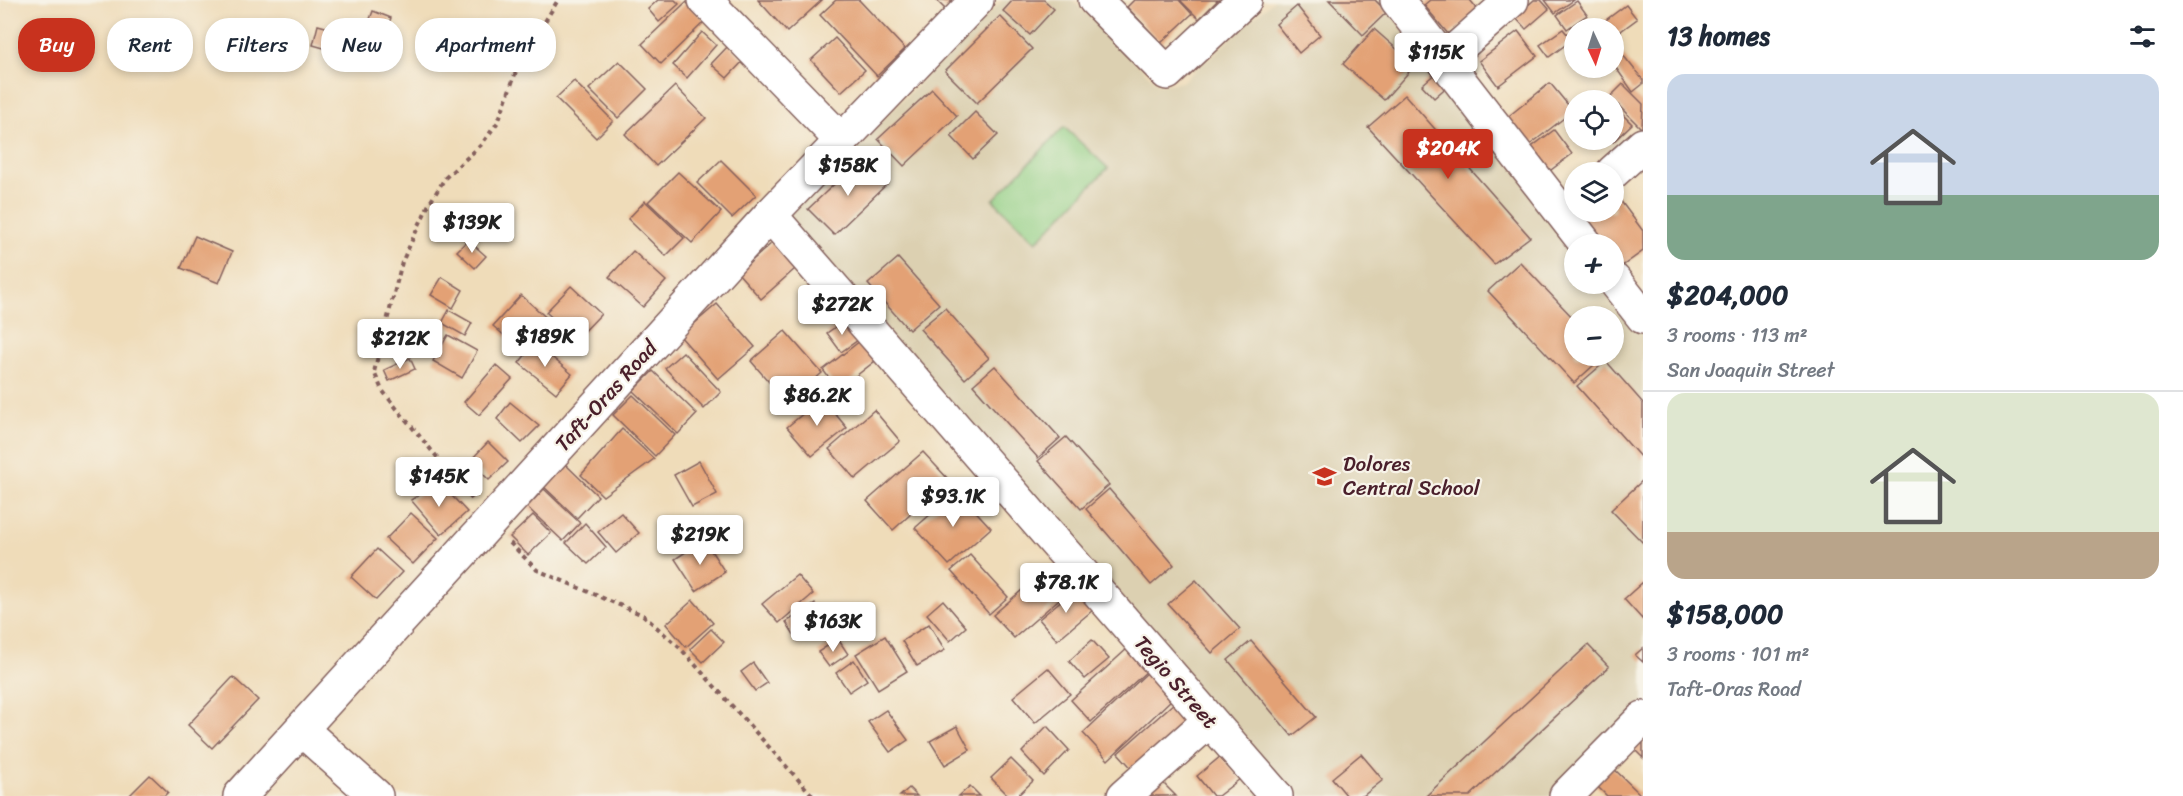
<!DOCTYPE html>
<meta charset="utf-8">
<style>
:root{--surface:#fff;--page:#f2f2f3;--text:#1f2937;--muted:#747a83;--line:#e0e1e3;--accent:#c8321e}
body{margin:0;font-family:Sriracha,sans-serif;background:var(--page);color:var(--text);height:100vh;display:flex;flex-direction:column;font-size:22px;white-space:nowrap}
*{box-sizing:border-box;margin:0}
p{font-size:20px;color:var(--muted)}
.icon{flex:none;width:33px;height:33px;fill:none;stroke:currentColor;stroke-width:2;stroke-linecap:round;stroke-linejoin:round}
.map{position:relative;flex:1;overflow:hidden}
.panel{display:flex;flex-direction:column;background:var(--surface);width:540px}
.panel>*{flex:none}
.guide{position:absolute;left:18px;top:18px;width:570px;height:54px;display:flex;gap:12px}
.needle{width:39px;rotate:176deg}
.fabs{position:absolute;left:1564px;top:18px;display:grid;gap:12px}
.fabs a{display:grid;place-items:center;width:60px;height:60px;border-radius:50%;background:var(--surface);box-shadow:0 3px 9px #0003;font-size:30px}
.price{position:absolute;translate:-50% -51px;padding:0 14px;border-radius:6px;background:#fff;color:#222;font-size:20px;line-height:39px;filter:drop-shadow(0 2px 3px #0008)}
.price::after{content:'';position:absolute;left:50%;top:36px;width:18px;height:14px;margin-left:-9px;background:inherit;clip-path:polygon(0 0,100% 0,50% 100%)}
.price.current{background:var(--accent);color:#fff}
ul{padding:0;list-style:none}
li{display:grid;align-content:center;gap:12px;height:318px;padding:0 24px}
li+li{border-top:2px solid var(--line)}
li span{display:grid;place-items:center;height:186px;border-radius:18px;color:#555}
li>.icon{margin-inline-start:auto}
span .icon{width:108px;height:108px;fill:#fffc;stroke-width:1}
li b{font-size:26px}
h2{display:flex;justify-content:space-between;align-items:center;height:72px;padding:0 24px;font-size:26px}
.chip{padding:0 21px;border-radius:24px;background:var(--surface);box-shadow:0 3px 9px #0003;font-size:21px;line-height:54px}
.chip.current{background:var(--accent);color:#fff}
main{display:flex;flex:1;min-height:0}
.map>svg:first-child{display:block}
</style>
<main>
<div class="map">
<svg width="1643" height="796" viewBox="0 0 1643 796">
<rect width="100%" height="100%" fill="#f7f3e8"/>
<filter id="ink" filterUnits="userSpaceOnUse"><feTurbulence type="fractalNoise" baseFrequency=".0167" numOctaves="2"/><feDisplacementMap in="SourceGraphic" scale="12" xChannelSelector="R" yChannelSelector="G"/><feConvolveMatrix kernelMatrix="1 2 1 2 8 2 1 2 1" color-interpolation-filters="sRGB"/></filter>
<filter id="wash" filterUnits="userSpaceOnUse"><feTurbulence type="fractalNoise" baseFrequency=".008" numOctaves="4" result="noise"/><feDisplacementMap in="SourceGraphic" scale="24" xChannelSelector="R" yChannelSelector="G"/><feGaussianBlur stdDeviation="1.35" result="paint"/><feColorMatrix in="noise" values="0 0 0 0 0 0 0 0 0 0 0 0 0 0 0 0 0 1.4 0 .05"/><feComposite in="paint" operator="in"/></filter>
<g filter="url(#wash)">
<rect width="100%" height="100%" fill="#efdcb9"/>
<path fill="#dcd0b1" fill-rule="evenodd" d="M1003,0H1072L1159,85L1182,82L1274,0H1387L1575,244V284H1609L1643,325V710L1559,796H1283L783,219ZM1575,316H1614V356H1575Z"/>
<polygon fill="#92cf84" stroke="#6e7758" stroke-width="1.5" points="1064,127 1108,168 1036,242 993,200"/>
<g id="blocks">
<g fill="#e3a175">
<polygon points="658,0 675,0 679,4 659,22 648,9"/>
<polygon points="758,0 822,0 787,32"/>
<polygon points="836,0 859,0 905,49 877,76 820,15"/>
<polygon points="936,0 955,0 945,9"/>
<polygon points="1013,0 1044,0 1054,9 1030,35 1003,11"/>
<polygon points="1134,0 1179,0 1192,14 1161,43 1127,7"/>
<polygon points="1180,0 1218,0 1199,19"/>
<polygon points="1329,0 1375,0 1387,12 1363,35"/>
<polygon points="1430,0 1470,0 1479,11 1449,35 1424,5"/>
<polygon points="1534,0 1541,0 1549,9 1526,29 1515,17"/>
<polygon points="1545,0 1574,0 1555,13"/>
<polygon points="1577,1 1587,15 1567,29 1557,15"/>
<polygon points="686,2 705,21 661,64 642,44"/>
<polygon points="1626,5 1637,19 1614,36 1614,28 1606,28 1602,23"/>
<polygon points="1297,6 1320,35 1299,53 1276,24"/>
<polygon points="373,11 391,18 384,36 366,30"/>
<polygon points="1000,16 1032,49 977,103 945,71"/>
<polygon points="318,25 362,37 356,57 313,45"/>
<polygon points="1374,29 1415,65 1384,100 1343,64"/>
<polygon points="1563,29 1572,40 1549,57 1540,45"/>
<polygon points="1518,31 1537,56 1498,86 1479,61"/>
<polygon points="702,32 716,45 687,78 673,65"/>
<polygon points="835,38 865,70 841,92 811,60"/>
<polygon points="729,45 744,60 727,78 711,64"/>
<polygon points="1623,55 1643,80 1643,84 1633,92 1614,65"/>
<polygon points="619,61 647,89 618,118 589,89"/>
<polygon points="1438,71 1450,84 1434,98 1422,85"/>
<polygon points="574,81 613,121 596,138 556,98"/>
<polygon points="1550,83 1573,111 1527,147 1505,119"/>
<polygon points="1623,84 1643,104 1642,129 1610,97"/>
<polygon points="675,86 706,118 656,166 625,134"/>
<polygon points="932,89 957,116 904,166 878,139"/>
<polygon points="1405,95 1530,237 1494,264 1368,127"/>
<polygon points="1614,106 1632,124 1613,142 1610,140 1614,140"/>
<polygon points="975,112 998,135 973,159 951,136"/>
<polygon points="1554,130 1572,154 1547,173 1529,149"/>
<polygon points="862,158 887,184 834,235 808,209"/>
<polygon points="721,160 756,195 732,218 697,183"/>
<polygon points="678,172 721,212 692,243 648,202"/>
<polygon points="1617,196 1643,231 1643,251 1618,269 1614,263 1614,244 1601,244 1583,220 1595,212 1614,212 1614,198"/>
<polygon points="645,201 684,238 666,256 628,219"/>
<polygon points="195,236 232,252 219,283 181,268"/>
<polygon points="468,240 486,256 475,268 457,251"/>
<polygon points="772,243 795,269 761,299 738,273"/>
<polygon points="633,251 666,281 643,307 609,277"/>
<polygon points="898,258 939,304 909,330 868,284"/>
<polygon points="1520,262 1575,320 1575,356 1604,356 1574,383 1488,291"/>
<polygon points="442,277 463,290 453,308 431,295"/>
<polygon points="571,286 601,314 576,340 546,312"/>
<polygon points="521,295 551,322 525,353 493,326"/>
<polygon points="717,304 755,347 718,379 680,336"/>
<polygon points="945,308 989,358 965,379 920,329"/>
<polygon points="449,310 472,323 465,336 442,323"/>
<polygon points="844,321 858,340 841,352 827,333"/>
<polygon points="785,331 822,373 787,403 751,361"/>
<polygon points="448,335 477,351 462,378 433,361"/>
<polygon points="860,341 875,361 838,390 823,370"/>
<polygon points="535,343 572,374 556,393 519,363"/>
<polygon points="683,352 721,392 704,409 665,368"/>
<polygon points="410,358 415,369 389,381 384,370"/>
<polygon points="1606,361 1643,403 1643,460 1577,386"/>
<polygon points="496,365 512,379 479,415 464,402"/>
<polygon points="995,366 1060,438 1038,458 973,385"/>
<polygon points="653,371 697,414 678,434 633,391"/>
<polygon points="633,395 675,435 655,456 613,415"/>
<polygon points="822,398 847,428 812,456 787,427"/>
<polygon points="510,402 539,426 522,443 497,419"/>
<polygon points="874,410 900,441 855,479 829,449"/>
<polygon points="622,429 654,459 603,496 581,475"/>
<polygon points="1066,437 1109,485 1081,509 1038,461"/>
<polygon points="488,442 508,462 489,480 470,461"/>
<polygon points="923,452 949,480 893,530 867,501"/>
<polygon points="699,461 717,494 692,507 674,475"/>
<polygon points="564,463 598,496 577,518 542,485"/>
<polygon points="1643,480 1643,543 1611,510"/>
<polygon points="439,482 467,512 441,535 411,500"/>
<polygon points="544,489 580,523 563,541 527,507"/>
<polygon points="1109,489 1174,565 1151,585 1086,509"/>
<polygon points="957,491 991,528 949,565 915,528"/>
<polygon points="411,513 438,538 413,564 386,539"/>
<polygon points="621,513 639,533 616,553 598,532"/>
<polygon points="533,515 551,533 528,555 510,537"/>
<polygon points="585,523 606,547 588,564 566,543"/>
<polygon points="704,540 725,572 696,591 675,559"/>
<polygon points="377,549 402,572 376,600 351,577"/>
<polygon points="970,555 1008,597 989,614 951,571"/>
<polygon points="1051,565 1072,588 1014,638 993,615"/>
<polygon points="797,575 813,594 779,623 762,604"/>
<polygon points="1196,580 1240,629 1212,653 1168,604"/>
<polygon points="1643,582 1643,620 1624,599"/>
<polygon points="1075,589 1093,610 1057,640 1039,619"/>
<polygon points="693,600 713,623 686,647 666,624"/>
<polygon points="943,600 966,627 950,641 927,614"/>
<polygon points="815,604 827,623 798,641 786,622"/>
<polygon points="929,624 945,650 917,666 902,641"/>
<polygon points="711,629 724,642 703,662 690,649"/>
<polygon points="885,636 907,671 878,689 856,654"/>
<polygon points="838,639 848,654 829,667 818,652"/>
<polygon points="1092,640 1109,659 1085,679 1069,661"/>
<polygon points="1251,641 1316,717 1292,736 1228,660"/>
<polygon points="1588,645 1609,667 1470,796 1426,796"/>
<polygon points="1128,648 1148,670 1091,722 1071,700"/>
<polygon points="1643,648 1643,662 1635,655"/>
<polygon points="854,660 867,680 849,692 836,673"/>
<polygon points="753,663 767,683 755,691 741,672"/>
<polygon points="1048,668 1070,694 1035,723 1013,697"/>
<polygon points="1147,673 1172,699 1108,760 1083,733"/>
<polygon points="233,677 258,700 212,748 188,725"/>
<polygon points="1174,703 1193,724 1137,774 1118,753"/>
<polygon points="886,710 908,740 890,752 868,722"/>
<polygon points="957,726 970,750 945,765 930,741"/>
<polygon points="1047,726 1069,750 1044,776 1022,752"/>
<polygon points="1643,736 1643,758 1631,746"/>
<polygon points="1361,754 1383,780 1363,796 1347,796 1332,778"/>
<polygon points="1221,756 1240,779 1218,796 1213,796 1197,776"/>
<polygon points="1011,759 1033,781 1017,796 1009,796 991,778"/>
<polygon points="1612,767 1642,796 1607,796 1595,784"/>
<polygon points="1154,774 1176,796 1135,796"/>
<polygon points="150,775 168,792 164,796 129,796"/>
<polygon points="970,786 980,796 959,796"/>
<polygon points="909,788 917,796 900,796"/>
</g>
</g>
</g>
<g filter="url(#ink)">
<use href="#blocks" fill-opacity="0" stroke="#84615d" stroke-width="1.5"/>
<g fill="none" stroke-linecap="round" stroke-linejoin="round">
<defs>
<g id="minor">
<polyline points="705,0 840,139"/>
<polyline points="1095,0 1167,73 1245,0"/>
<polyline points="1397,0 1586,244"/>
<polyline points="1444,60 1512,0"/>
<polyline points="1613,172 1643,145"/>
<polyline points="770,215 1276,796"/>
<polyline points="1614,280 1643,317"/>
<polyline points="302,730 376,796"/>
<polyline points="1124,796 1209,721"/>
<polyline points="1566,796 1643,718"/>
</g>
<polyline id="major" points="240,796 770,215 977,0"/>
</defs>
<use href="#minor" stroke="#84615d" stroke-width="36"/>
<use href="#major" stroke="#84615d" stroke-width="36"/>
<g stroke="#84615d" stroke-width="4" stroke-dasharray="4.5 4.5" stroke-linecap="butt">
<polyline points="472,499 397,409 382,390 374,372 402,262 428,206 445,178 481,145 498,122 518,66 558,0"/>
<polyline points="510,543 537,570 643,615 681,649 813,796"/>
</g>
<use href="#minor" stroke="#fff" stroke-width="33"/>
<use href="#major" stroke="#fff" stroke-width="33"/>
</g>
</g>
<defs>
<symbol id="school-bare" viewBox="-9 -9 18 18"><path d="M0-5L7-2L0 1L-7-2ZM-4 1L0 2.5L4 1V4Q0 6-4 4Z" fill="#c8321e" stroke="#f7f3e8" stroke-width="2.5" paint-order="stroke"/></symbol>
</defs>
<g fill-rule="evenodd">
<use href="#school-bare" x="1308" y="460" width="33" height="33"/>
</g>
<g text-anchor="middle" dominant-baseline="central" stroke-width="4.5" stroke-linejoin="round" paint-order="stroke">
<g font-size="21" fill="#4a1f2b" stroke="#f7f3e8">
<text transform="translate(606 396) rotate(-48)">Taft-Oras Road</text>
<text transform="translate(1176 682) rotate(49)">Tegio Street</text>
</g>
<g font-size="21" fill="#4a1f2b" stroke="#f7f3e8" text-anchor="start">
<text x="1343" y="464">Dolores<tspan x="1343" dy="24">Central School</tspan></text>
</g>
</g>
</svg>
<div class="fabs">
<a><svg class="needle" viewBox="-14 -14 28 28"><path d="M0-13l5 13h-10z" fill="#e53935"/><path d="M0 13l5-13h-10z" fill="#747a83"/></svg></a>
<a><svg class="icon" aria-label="locate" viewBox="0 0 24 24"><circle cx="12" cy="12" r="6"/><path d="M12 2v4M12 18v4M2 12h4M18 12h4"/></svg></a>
<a><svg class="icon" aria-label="layers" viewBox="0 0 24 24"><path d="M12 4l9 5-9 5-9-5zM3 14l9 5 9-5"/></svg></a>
<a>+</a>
<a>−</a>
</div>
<b class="price" style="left:1436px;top:84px">$115K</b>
<b class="price current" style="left:1448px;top:180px">$204K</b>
<b class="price" style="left:848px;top:197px">$158K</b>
<b class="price" style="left:472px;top:254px">$139K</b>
<b class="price" style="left:842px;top:336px">$272K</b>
<b class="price" style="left:545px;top:368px">$189K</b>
<b class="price" style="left:400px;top:370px">$212K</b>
<b class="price" style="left:817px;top:427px">$86.2K</b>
<b class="price" style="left:439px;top:508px">$145K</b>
<b class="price" style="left:953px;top:528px">$93.1K</b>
<b class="price" style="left:700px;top:566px">$219K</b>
<b class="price" style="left:1066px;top:614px">$78.1K</b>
<b class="price" style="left:833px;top:653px">$163K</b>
<div class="guide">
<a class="chip current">Buy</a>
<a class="chip">Rent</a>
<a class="chip">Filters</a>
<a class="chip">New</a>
<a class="chip">Apartment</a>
</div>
</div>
<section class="panel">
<h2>13 homes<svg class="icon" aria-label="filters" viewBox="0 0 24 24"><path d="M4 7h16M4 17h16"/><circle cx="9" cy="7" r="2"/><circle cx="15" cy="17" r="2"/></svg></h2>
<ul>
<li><span style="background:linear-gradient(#c9d6e8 65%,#7fa58c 0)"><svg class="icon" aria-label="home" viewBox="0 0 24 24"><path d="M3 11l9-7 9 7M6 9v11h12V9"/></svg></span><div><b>$204,000</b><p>3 rooms · 113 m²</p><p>San Joaquin Street</p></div></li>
<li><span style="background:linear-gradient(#dfe7d0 75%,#b9a48a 0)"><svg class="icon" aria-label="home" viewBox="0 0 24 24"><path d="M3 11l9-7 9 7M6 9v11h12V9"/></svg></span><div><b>$158,000</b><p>3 rooms · 101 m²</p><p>Taft-Oras Road</p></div></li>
</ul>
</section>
</main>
